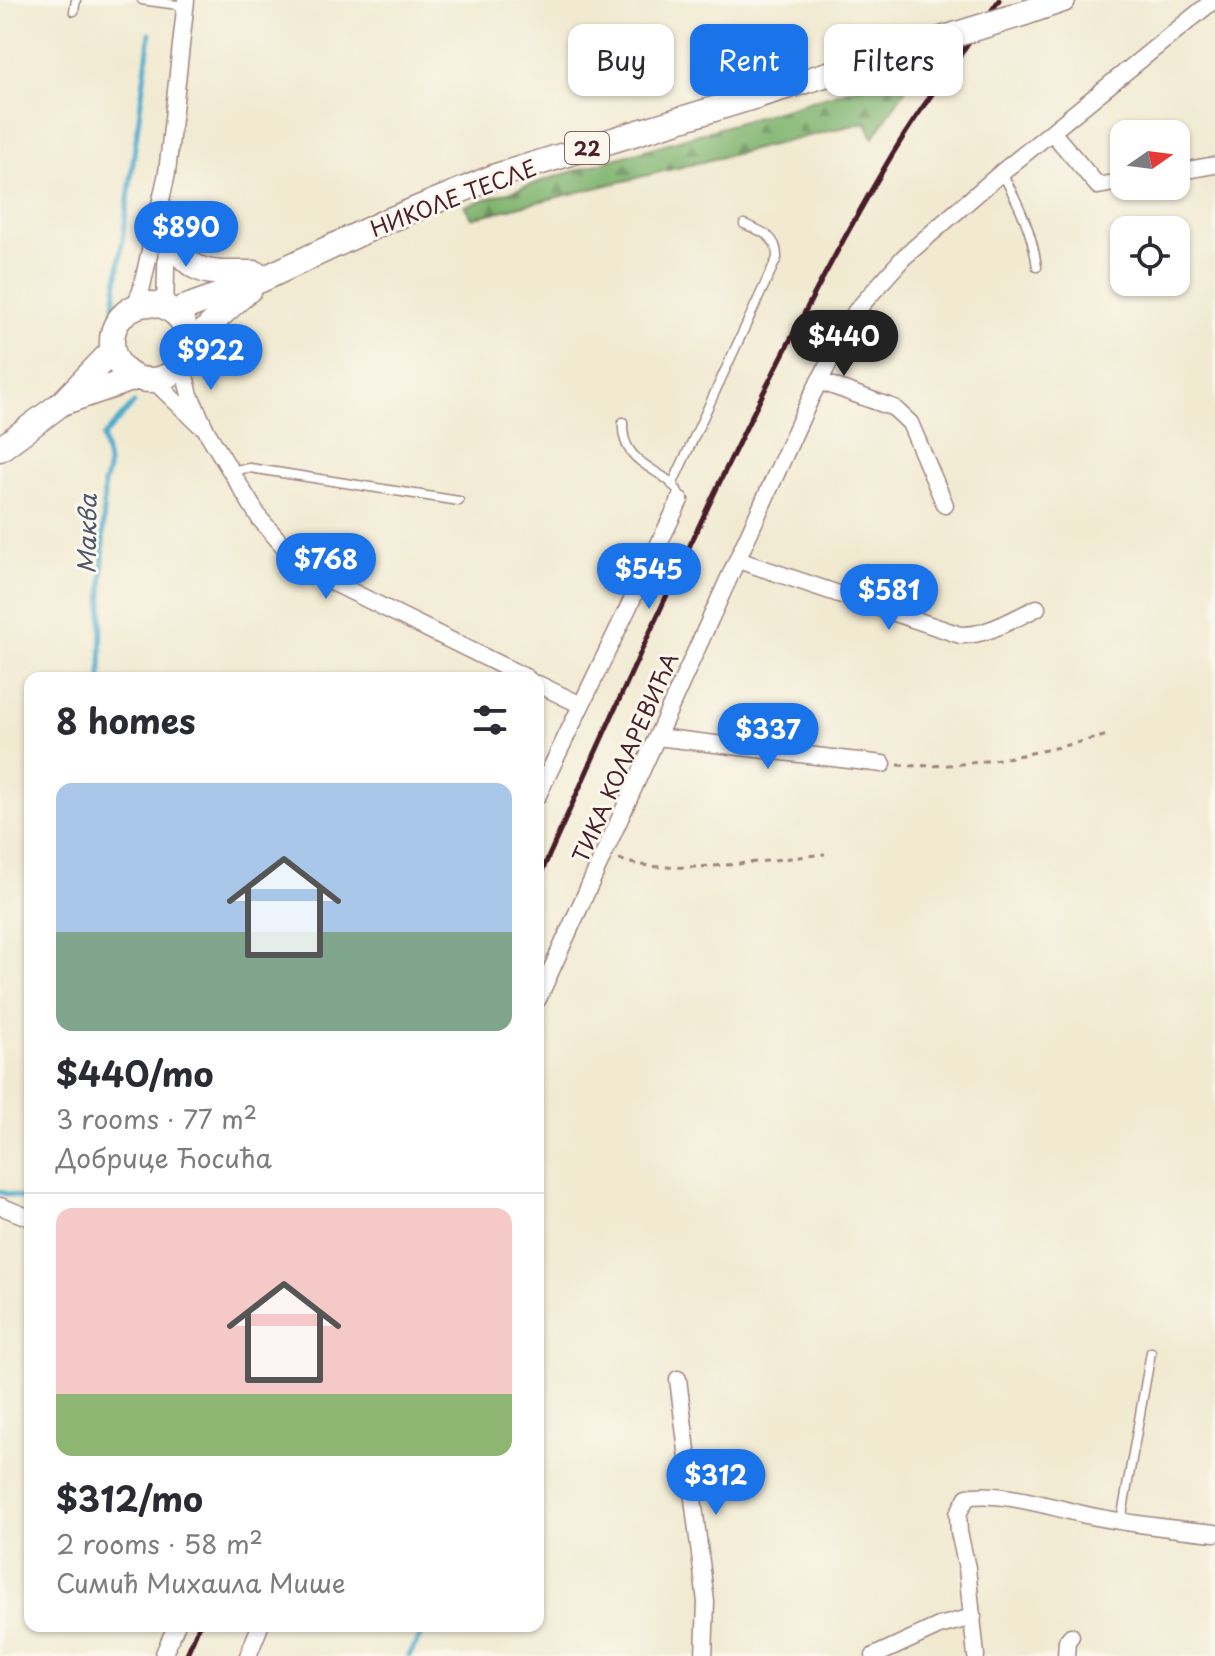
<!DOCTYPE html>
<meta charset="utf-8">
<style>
:root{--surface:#fff;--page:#f2f2f3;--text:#2b2b33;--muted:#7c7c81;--line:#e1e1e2;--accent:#1a73e8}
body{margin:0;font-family:"Playpen Sans",sans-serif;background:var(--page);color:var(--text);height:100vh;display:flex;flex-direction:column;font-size:30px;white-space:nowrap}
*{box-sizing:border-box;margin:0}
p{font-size:26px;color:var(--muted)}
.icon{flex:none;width:44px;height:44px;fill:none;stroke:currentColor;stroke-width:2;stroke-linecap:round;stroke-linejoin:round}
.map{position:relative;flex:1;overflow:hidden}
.details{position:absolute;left:24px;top:672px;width:520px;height:960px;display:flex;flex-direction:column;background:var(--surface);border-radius:16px;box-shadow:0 2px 6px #0004}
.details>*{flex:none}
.guide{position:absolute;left:568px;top:24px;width:526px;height:72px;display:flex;gap:16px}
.needle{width:52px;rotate:76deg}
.tools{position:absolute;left:1110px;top:120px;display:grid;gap:16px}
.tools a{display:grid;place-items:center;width:80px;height:80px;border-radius:16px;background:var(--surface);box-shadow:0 2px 6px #0004;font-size:40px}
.price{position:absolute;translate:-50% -68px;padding:0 18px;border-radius:28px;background:var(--accent);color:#fff;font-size:26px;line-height:52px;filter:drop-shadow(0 2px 4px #0008)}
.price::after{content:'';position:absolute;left:50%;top:48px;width:24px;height:18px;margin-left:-12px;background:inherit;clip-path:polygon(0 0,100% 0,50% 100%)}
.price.selected{background:#222;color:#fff}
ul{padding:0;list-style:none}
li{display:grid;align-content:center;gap:16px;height:424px;padding:0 32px}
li+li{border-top:2px solid var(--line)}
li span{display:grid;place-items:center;height:248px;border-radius:16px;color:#555}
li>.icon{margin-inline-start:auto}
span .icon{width:144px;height:144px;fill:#fffc;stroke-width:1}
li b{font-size:34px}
h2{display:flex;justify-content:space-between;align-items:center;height:96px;padding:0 32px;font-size:34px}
.chip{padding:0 28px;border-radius:16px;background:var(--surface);box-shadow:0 2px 6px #0004;font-size:28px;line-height:72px}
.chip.selected{background:var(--accent);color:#fff}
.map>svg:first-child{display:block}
</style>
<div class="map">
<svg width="1215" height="1656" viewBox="0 0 1215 1656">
<defs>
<pattern id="forest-firs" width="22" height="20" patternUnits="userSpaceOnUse" patternTransform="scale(2)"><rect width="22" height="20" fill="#82b672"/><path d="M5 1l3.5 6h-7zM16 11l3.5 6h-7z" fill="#6c935e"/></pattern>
</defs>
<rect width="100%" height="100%" fill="#fbf7ec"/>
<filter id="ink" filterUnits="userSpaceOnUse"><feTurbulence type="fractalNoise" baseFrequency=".0125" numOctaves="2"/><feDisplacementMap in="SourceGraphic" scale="16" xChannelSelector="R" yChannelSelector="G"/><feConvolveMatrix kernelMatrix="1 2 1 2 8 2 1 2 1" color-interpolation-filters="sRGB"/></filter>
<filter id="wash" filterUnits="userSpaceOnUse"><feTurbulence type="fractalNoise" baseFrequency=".006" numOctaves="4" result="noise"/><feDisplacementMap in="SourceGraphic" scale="32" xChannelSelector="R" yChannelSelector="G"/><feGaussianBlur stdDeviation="1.8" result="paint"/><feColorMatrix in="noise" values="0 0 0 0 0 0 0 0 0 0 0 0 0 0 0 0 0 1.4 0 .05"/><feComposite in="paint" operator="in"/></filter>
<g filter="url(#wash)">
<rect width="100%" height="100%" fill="#f1ead1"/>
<polygon fill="url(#forest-firs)" stroke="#666a4e" stroke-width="2" points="919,69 873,138 866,122 472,218 465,206 564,174"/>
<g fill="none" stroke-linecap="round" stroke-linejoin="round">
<g stroke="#4eabcc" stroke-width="5">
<polyline points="114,305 150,34"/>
<path d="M101,678L104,483C113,462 105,458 103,437L134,403"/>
<polyline points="0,1192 26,1199"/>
<polyline points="409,1656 426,1626"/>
</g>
</g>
</g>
<g filter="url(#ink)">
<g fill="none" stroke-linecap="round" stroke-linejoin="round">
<defs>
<g id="service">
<polyline points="142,0 185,6"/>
<polyline points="74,11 76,0"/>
<path d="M1002,173C1019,204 1032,231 1037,267"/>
<path d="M623,422C620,472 676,468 680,499"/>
<polyline points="230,470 250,468 459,501"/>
<path d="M672,485L777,258C778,236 761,231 744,224"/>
<polyline points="1121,1521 1151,1352"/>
</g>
<g id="minor">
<polyline points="1052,132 1098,186 1124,181"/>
<polyline points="1176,172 1215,165"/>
<polyline points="134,307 141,291 167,173 186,0"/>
<polyline points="165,307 167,235"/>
<polyline points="182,364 190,395 207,432 260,519 293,557 324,578 527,678"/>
<polyline points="153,380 200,425"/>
<polyline points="819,381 894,408 910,423 945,505"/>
<path d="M738,560L960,635C987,636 1013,619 1037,608"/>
<polyline points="538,684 581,705"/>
<polyline points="657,737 883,764"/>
<polyline points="538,795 680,500"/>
<polyline points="538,999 811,397 856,311 904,257 1002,172 1214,0"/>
<polyline points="0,1206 30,1218"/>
<polyline points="678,1379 706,1602 704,1656"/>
<polyline points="163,1656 176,1626"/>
<polyline points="248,1656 260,1626"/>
<polyline points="874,1656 939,1626 973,1617"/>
<path d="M976,1656L967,1568L959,1532L958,1514L967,1497C999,1490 1058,1509 1091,1516C1132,1524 1173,1529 1215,1533"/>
<polyline points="1066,1656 1067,1641 1071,1636"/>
</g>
<g id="primary">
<polyline points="1025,13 1063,0"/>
<path d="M167,230C188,278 209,273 255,273"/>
<circle cx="150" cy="342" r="38"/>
<polyline points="173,312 261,280 380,224 496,176 906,50"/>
<path d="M186,354C205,328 226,309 250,289"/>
<polyline points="65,402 135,378"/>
<polyline points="0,449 62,403 112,351"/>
</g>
</defs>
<use href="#service" stroke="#9e847e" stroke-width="11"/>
<use href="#minor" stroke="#9e847e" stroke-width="19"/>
<use href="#primary" stroke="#9e847e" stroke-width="27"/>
<g stroke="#9e847e" stroke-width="3" stroke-dasharray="6 6" stroke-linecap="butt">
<path d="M898,765C968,770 1040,752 1108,735"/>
<path d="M619,859C663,878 775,859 825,854"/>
</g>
<use href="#service" stroke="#fff" stroke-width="8"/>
<use href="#minor" stroke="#fff" stroke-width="16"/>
<use href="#primary" stroke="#fff" stroke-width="24"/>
<g stroke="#4a1f2b" stroke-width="5">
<path d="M538,880C647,639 752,394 886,165C919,108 961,55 999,0"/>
<polyline points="186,1656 199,1626"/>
</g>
<defs>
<polyline id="primary-bridge" points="906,50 1025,13"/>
</defs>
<use href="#primary-bridge" stroke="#9e847e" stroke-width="27" stroke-linecap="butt"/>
<use href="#primary-bridge" stroke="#fff" stroke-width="24"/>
</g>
</g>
<g text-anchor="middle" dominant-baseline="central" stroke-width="6" stroke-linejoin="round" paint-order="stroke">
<rect fill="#fbf7ec" stroke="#7f6065" stroke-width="2" x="565" y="132" width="44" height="32" rx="6"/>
<g font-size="20" font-weight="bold" fill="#4a1f2b">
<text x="587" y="148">22</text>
</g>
<g font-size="22" fill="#4a1f2b" stroke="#fbf7ec">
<text transform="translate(453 197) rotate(-21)">НИКОЛЕ ТЕСЛЕ</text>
<text transform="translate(624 757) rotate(-66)">ТИКА КОЛАРЕВИЋА</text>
</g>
<g font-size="24" font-style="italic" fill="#4c576b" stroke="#fbf7ec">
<text transform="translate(86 534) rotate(-89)">Маква</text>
</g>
</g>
</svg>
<div class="tools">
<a><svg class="needle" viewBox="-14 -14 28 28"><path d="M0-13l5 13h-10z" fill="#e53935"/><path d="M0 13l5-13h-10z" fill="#7c7c81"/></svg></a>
<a><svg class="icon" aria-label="locate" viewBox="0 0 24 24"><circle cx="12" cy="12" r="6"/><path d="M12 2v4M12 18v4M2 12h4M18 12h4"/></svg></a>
</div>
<b class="price" style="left:186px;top:269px">$890</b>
<b class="price selected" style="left:844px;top:378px">$440</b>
<b class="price" style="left:211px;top:392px">$922</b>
<b class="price" style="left:326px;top:601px">$768</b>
<b class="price" style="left:649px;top:611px">$545</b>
<b class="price" style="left:889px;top:632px">$581</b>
<b class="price" style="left:768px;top:771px">$337</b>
<b class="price" style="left:716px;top:1517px">$312</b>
<div class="guide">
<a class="chip">Buy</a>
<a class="chip selected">Rent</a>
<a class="chip">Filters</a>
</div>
<section class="details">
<h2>8 homes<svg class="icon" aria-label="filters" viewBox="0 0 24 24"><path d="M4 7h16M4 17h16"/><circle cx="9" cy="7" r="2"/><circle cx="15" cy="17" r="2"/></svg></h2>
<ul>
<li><span style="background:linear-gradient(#a9c7e8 60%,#7fa58c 0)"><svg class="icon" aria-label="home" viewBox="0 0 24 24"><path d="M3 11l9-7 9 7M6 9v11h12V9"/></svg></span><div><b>$440/mo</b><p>3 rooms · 77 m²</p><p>Добрице Ћосића</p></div></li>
<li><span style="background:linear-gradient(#f6c9c9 75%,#8fb573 0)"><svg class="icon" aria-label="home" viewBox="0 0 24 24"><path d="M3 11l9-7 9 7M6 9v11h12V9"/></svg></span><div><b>$312/mo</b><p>2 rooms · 58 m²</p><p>Симић Михаила Мише</p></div></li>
</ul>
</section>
</div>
